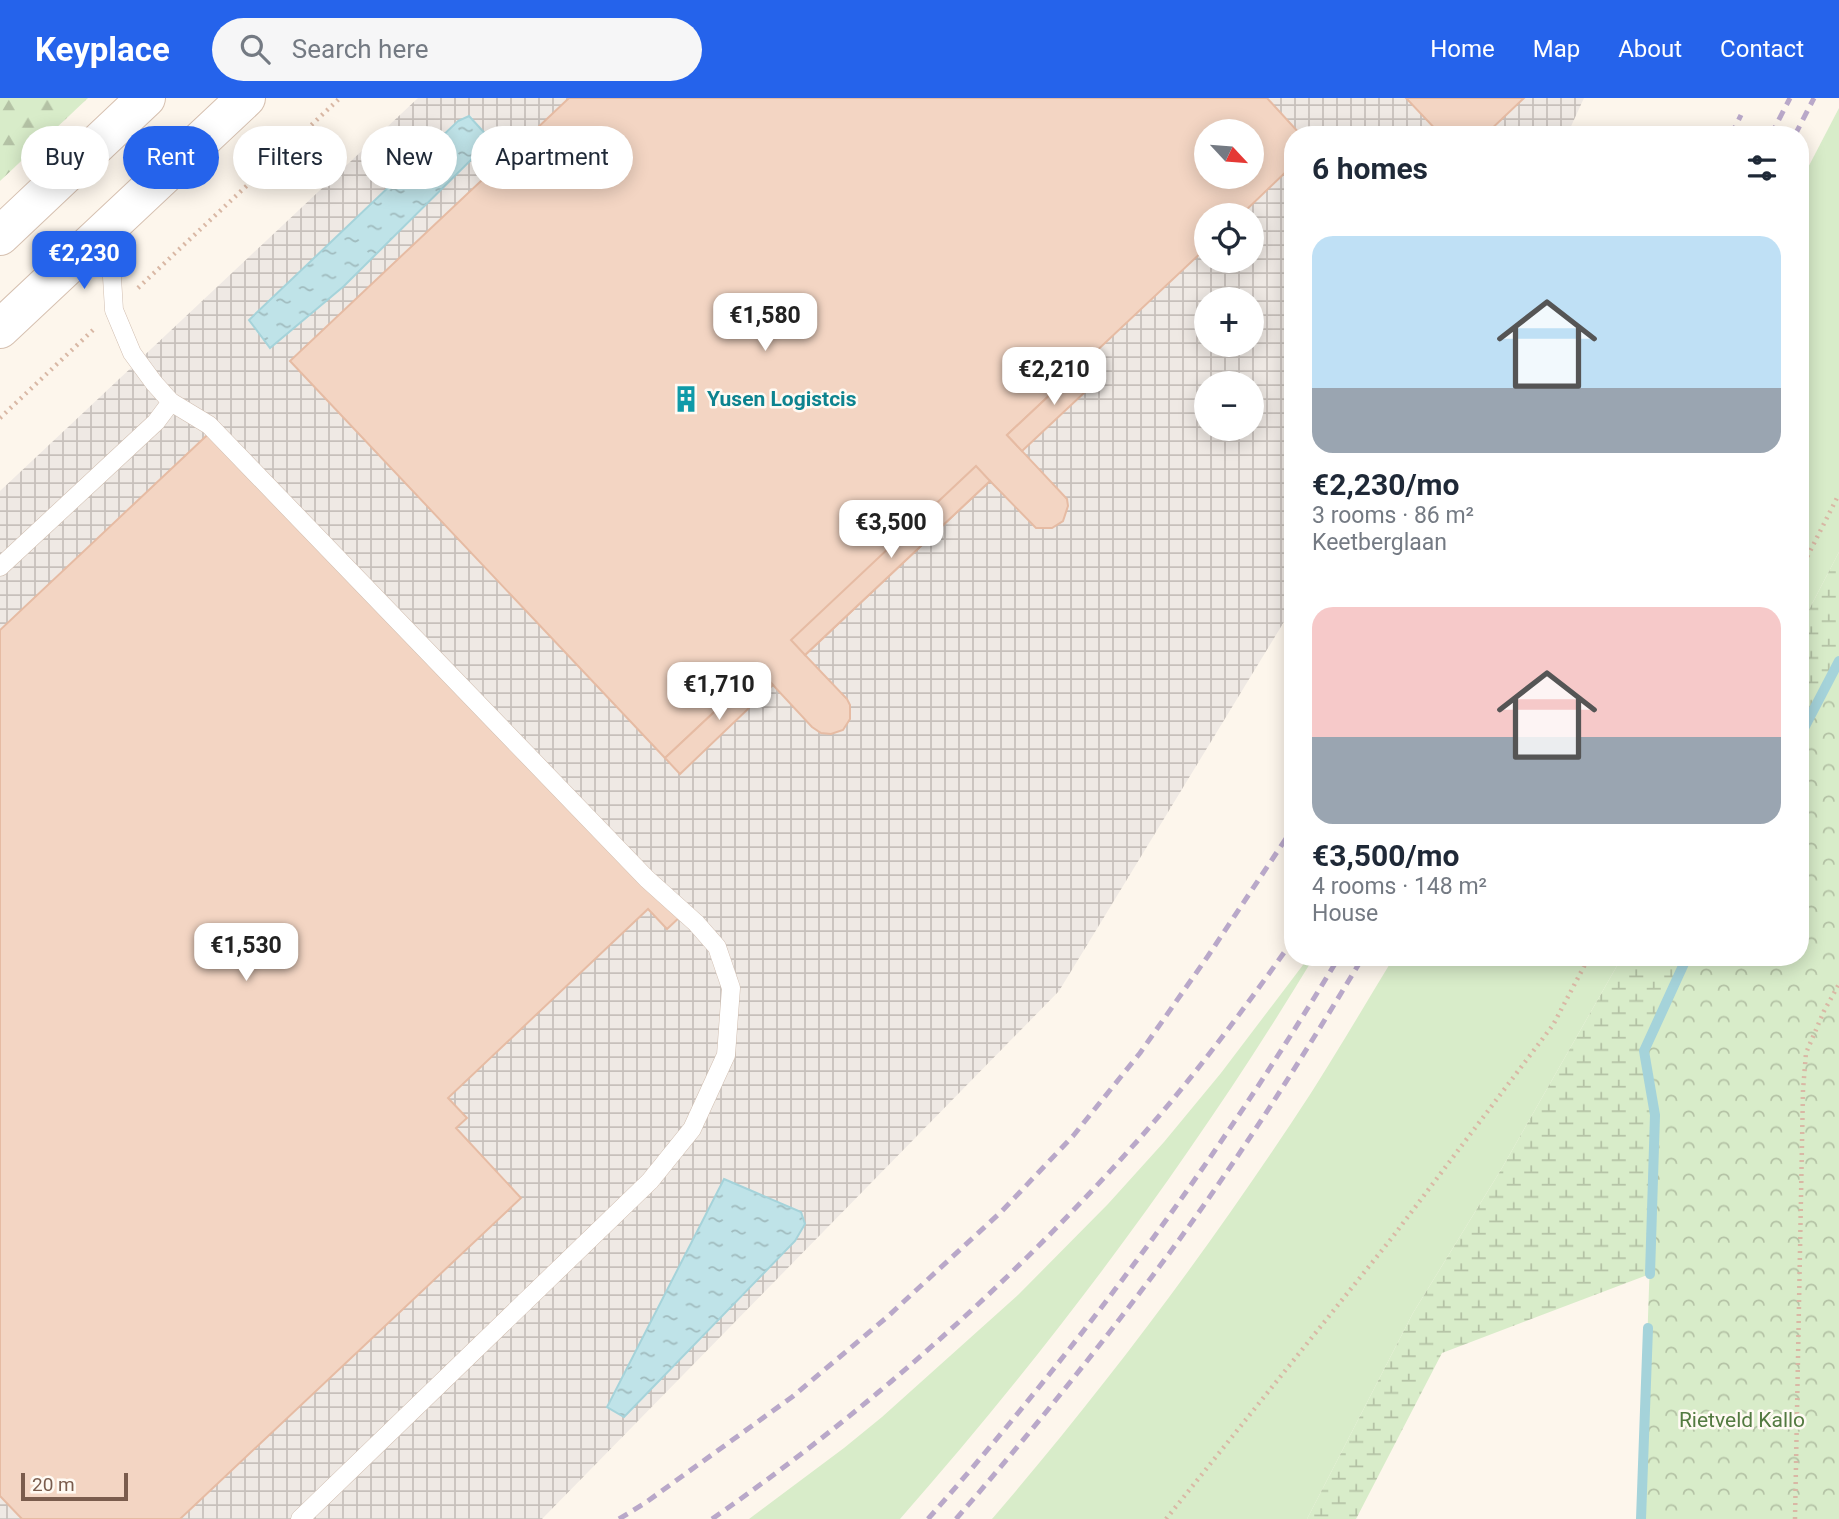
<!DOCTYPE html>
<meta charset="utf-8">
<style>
:root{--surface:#fff;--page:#f6f6f7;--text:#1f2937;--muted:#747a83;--accent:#2563eb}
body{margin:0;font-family:Roboto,sans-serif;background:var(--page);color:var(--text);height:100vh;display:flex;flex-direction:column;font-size:26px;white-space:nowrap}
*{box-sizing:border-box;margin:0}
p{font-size:23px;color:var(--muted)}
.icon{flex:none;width:38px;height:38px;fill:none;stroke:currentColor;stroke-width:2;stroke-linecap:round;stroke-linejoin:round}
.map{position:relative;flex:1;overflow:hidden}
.details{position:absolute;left:1284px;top:28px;width:525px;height:840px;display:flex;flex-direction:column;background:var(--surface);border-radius:28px;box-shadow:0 4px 18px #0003}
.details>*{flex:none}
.top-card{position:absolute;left:21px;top:28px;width:665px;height:63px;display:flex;gap:14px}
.needle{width:46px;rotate:116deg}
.fabs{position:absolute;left:1194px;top:21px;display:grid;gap:14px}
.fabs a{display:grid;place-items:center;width:70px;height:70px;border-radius:50%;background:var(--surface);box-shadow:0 4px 18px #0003;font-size:35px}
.scale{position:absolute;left:21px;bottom:18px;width:107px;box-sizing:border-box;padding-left:7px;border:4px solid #7a5c4d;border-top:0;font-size:19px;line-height:24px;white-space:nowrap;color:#7a5c4d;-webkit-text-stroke:5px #fffaf3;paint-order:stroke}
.price{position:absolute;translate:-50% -60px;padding:0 16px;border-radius:14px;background:#fff;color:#222;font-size:23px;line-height:46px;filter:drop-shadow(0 2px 4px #0008)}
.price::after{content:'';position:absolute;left:50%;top:42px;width:21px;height:16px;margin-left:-10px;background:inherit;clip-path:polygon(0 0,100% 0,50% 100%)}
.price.current{background:var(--accent);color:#fff}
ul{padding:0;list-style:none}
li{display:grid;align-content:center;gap:14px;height:371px;padding:0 28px}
li span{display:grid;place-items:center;height:217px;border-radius:21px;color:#555}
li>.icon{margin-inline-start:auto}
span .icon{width:126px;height:126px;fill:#fffc;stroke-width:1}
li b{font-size:30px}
h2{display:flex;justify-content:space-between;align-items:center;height:84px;padding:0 28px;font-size:30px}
.chip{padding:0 24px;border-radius:32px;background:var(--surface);box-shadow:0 4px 18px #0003;font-size:24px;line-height:63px}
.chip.current{background:var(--accent);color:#fff}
header{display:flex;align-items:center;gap:42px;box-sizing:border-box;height:98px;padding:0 35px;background:var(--accent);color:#fff}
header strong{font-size:33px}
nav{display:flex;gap:38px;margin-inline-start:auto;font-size:24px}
.search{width:490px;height:63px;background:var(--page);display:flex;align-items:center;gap:18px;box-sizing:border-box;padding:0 24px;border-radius:38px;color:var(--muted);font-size:26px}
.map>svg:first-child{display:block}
</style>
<header>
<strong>Keyplace</strong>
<div class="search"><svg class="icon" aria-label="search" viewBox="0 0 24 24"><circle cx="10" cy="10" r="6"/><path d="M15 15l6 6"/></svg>Search here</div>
<nav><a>Home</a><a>Map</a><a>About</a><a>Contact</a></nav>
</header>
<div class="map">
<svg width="1839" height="1421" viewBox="0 0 1839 1421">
<defs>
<pattern id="industrial-grid" width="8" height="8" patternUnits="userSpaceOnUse" patternTransform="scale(1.75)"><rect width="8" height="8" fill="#efe9e4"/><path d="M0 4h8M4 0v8" fill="none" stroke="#c7c0bb"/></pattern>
<pattern id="forest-firs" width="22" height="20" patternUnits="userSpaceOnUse" patternTransform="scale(1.75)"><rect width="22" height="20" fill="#d8ecc9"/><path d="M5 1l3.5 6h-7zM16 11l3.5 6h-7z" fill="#b4c2a5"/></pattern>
<pattern id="wetland-marsh" width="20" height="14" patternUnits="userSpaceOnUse" patternTransform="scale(1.75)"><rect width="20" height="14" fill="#d8ecc9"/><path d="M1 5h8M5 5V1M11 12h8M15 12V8" fill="none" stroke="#b4c2a5"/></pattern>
<pattern id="park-crowns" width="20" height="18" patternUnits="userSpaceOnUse" patternTransform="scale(1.75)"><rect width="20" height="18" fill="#d8ecc9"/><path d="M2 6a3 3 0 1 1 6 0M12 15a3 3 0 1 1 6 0" fill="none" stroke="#b4c2a5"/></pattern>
<pattern id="water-ripples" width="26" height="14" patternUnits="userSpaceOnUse" patternTransform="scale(1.75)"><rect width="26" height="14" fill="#bfe3e8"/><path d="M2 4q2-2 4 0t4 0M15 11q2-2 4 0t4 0" fill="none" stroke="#a0bbbe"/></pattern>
</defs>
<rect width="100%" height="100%" fill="#fdf6ec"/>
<path fill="url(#industrial-grid)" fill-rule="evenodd" d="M418,0H1584L1567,37H1293V509L1059,893L542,1421H0V393ZM1206,33H1251V79H1206ZM1206,117H1251V163H1206ZM1206,201H1251V247H1206ZM1206,285H1251V331H1206Z"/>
<g fill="#d8ecc9">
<polygon points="1839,10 1839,454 1801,527 1801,83"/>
<path d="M1309,859H1314C1193,1059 1054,1246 900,1421H749L844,1350L882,1319L1019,1196L1108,1106L1164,1044L1221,975Z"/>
<path d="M1394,859H1622L1502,1070L1413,1215L1307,1421H992C1108,1286 1214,1144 1311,995C1339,951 1366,905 1394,859Z"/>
</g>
<polygon fill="url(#forest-firs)" points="0,0 88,0 0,83"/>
<g fill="url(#wetland-marsh)">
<polygon points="1839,454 1839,563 1801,636 1801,527"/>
<polygon points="1622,859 1687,859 1644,953 1655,1017 1650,1176 1442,1255 1356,1421 1307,1421 1413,1215 1502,1070"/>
</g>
<polygon fill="url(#park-crowns)" points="1839,563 1839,1421 1641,1421 1655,1017 1644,953 1687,859 1801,859 1801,636"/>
<g fill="url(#water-ripples)" stroke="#a5d3da" stroke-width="2">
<polygon points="469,18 491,42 344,188 270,250 249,222 458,23"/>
<polygon points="724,1081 801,1114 805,1126 795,1143 624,1319 607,1309"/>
</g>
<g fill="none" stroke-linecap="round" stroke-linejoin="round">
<g stroke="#a5d3da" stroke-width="10">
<polyline points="1801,636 1839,563"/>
<polyline points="1650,1176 1655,1017 1644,953 1687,859"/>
<polyline points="1641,1421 1648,1230"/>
</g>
</g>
<g fill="#f3d5c3" stroke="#e6bba3" stroke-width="2" fill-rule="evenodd">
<path d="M569,0H1267L1301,37H1293V67L1241,117H1206V150L1007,337L1067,401L1068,408L1063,423L1052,430H1036L990,383L805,557L847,601L850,607V621L843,632L831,636L821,635L812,629L759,572L665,660L290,263ZM1206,33H1251V79H1206Z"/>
<polygon points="1406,0 1524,0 1485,37 1441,37"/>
<polygon points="1085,264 1100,280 1022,353 1007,337"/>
<polygon points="219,326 682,817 667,831 648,811 448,1000 467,1020 456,1030 521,1100 180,1421 22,1421 0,1398 0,532"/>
<polygon points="976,368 990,383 805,557 791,542"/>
<polygon points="759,572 773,587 680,676 665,660"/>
</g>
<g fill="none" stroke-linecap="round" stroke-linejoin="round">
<defs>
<g id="service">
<polyline points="171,304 209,327 647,781 696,825 717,849 731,890 726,957 692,1031 650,1083 300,1421"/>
<polyline points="0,469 156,324 171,304 154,285 132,255 114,212 111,163 122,128"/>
</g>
<g id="secondary">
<polyline points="0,138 146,0"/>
<polyline points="0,231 246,0"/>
</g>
</defs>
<use href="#service" stroke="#d1beb0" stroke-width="19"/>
<use href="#secondary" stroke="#d6c0b0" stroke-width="40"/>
<g stroke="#d9b8a5" stroke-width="4.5" stroke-dasharray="2 5" stroke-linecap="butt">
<polyline points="138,190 340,0"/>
<polyline points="0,320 93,232"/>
<polyline points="1801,471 1839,396"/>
<polyline points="1166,1421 1391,1141 1553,927 1589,859"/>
<polyline points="1795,1421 1803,992 1806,955 1824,913 1839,886"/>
</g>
<use href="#service" stroke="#fff" stroke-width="18"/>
<use href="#secondary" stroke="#fff" stroke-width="38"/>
<g stroke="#b9a8c9" stroke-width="5" stroke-dasharray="10 7" stroke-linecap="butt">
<polyline points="1731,37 1741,17"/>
<polyline points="1771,37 1790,0"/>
<polyline points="1795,37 1814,0"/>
<polyline points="619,1421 645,1405 792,1299 886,1220 1002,1113 1073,1038 1140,955 1208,858 1293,730"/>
<path d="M712,1421C872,1310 1019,1178 1147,1032C1199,972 1247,907 1293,842"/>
<path d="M928,1421C1082,1246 1219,1059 1339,859"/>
<path d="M956,1421C1029,1337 1099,1250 1165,1161C1237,1064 1301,962 1363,859"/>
</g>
</g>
<defs>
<symbol id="building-bare" viewBox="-9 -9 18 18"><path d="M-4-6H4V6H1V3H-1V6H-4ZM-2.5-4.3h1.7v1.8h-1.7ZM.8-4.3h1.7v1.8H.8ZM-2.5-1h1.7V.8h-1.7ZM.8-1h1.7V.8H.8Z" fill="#0f9aa8" stroke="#fffaf3" stroke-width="2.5" paint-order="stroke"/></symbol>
</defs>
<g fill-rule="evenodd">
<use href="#building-bare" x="667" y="282" width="38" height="38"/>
</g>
<g text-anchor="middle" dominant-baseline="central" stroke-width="5" stroke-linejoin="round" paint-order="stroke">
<g font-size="21" font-weight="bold" fill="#0d838f" stroke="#fffaf3" text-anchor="start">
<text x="707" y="301">Yusen Logistcis</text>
</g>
<g font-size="21" fill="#537a41" stroke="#fffaf3">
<text x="1742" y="1322">Rietveld Kallo</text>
</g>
</g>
</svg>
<div class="fabs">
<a><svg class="needle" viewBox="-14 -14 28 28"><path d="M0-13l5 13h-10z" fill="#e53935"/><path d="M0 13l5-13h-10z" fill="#747a83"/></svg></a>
<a><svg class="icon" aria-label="locate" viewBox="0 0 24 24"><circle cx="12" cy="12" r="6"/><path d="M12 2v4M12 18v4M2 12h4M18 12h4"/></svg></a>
<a>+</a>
<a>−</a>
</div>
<div class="scale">20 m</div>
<b class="price current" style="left:84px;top:193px">€2,230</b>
<b class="price" style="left:765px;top:255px">€1,580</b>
<b class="price" style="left:1054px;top:309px">€2,210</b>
<b class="price" style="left:891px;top:462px">€3,500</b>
<b class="price" style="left:719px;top:624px">€1,710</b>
<b class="price" style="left:246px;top:885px">€1,530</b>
<div class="top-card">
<a class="chip">Buy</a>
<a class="chip current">Rent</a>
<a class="chip">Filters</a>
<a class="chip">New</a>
<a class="chip">Apartment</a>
</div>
<section class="details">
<h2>6 homes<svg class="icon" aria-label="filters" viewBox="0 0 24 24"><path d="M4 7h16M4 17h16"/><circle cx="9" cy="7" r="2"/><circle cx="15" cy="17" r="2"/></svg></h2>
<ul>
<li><span style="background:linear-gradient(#bfe0f5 70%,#9aa5b1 0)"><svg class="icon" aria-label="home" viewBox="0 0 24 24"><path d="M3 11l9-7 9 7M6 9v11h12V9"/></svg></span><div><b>€2,230/mo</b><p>3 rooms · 86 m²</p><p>Keetberglaan</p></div></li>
<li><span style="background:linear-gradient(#f6c9c9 60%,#9aa5b1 0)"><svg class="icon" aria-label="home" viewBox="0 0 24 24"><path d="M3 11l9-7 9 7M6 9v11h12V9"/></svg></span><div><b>€3,500/mo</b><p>4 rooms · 148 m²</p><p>House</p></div></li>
</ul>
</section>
</div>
